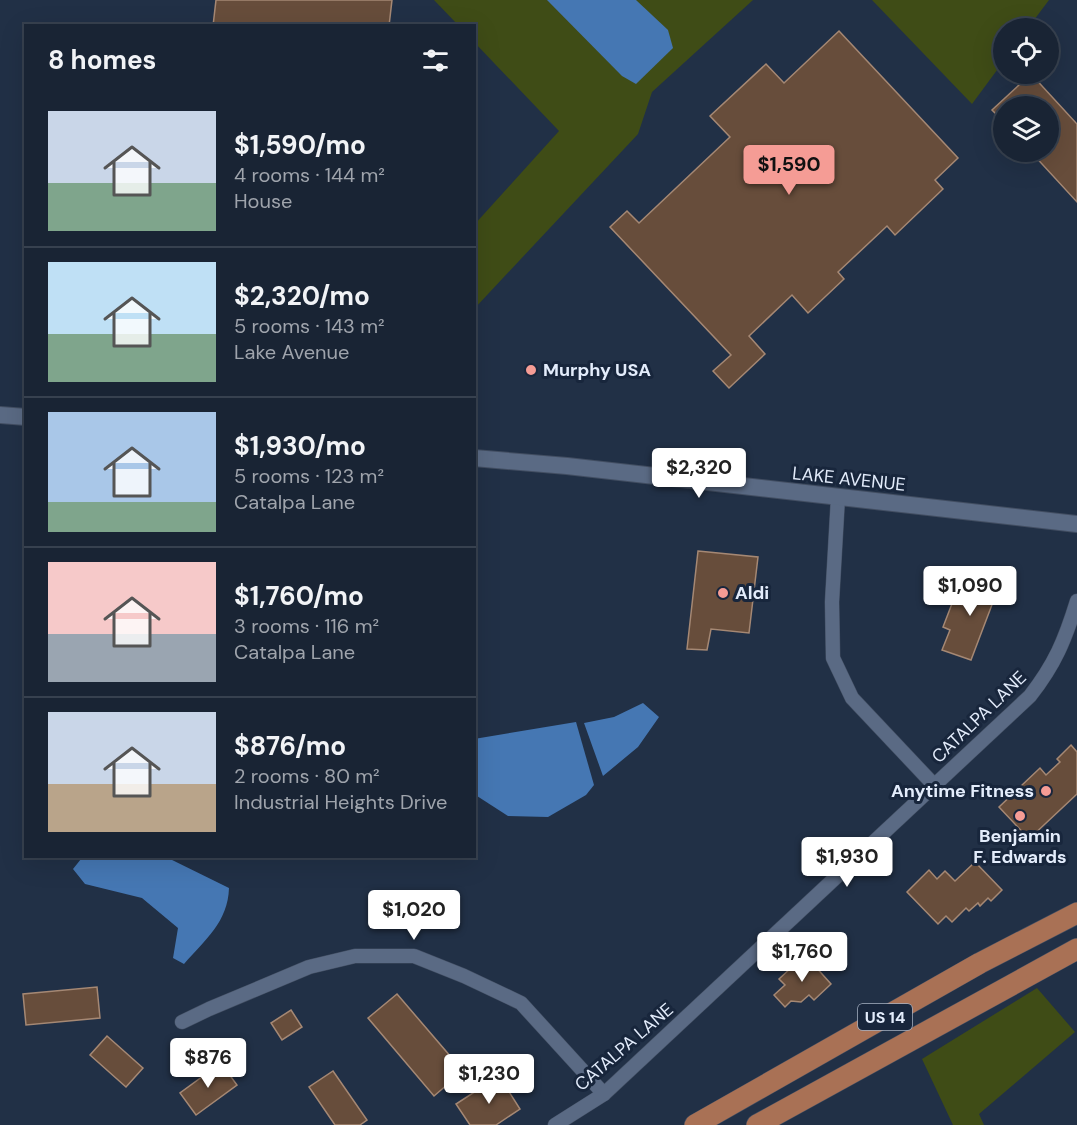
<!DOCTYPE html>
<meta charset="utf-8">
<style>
:root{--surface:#192434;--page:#263040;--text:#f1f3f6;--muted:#9fa4ac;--line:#37414f;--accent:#f59c95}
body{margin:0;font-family:"DM Sans",sans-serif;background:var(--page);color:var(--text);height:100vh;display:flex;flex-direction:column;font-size:22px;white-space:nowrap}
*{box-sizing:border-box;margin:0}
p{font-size:20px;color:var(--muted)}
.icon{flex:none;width:33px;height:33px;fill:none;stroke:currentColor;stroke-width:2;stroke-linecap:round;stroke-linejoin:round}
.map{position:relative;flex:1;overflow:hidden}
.sheet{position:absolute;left:24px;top:24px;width:452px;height:834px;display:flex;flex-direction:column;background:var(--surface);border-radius:0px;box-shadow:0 6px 24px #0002,0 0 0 2px var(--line)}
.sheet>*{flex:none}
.tools{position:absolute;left:993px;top:18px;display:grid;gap:12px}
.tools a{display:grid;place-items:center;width:66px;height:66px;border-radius:50%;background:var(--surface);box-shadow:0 6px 24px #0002,0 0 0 2px var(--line);font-size:30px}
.price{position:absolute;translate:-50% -51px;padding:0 14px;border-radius:6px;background:#fff;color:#222;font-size:20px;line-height:39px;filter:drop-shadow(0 2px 3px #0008)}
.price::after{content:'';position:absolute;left:50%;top:36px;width:18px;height:14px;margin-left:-9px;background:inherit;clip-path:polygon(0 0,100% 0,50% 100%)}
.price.current{background:var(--accent);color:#111}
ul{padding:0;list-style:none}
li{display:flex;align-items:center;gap:18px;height:150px;padding:0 24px}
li+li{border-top:2px solid var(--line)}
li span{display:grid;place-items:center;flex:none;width:168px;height:120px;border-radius:0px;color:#555}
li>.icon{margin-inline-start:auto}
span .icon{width:72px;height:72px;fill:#fffc;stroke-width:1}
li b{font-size:26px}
h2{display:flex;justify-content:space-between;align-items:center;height:72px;padding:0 24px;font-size:26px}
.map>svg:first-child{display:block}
</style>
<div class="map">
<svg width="1077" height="1125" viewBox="0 0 1077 1125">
<rect width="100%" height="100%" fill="#213046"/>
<g fill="#3f4c16">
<polygon points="434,0 753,0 652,92 638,134 474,309 474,225 559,131 474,42 474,26 458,25"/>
<polygon points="872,0 1049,0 1028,28 1004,28 1003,62 972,104"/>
<polygon points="1037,988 1075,1032 979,1114 984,1125 953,1125 922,1059"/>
</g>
<g fill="#4577b3">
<polygon points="547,0 636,0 668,30 673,48 636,84 622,76"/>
<polygon points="643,703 659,717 638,747 603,776 584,723 614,717"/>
<polygon points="576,722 594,785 586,795 548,817 508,816 477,796 474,789 474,739"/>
<path d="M80,857H166L229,888C228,922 205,940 184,964L173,958L178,928L142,898L85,884L73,869L81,859Z"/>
</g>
<g fill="#674d3b" stroke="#a58874" stroke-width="1.5">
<polygon points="216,0 392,0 389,26 213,26"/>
<polygon points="839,31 958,158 935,180 943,189 895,235 887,226 838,272 844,279 808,313 792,295 749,336 765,354 729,388 713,371 731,355 610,227 627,211 639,223 730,137 710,116 766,64 784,83"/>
<polygon points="1031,74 1077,124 1077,202 1031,152 1048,152 1048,106 1004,106 1004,122 992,110"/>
<polygon points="698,551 758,557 749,633 711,629 707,650 687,649"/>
<polygon points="976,571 1001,581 971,660 942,650 950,630 943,627 953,601 963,605"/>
<polygon points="1071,745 1077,752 1077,794 1029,839 999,807 1040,768 1046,775 1060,762 1057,759"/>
<polygon points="975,862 1002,890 991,901 988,898 980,906 978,903 969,911 966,908 952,922 946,916 938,924 907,892 929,870 937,879 945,871 955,881"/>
<polygon points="805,955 831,984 814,1000 809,995 801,1002 791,1001 785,1007 774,995 785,985 779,979"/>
<polygon points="97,987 100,1018 26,1025 23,994"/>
<polygon points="397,994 463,1071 434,1096 368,1018"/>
<polygon points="291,1010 302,1027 282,1040 271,1023"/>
<polygon points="107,1036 143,1068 126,1087 90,1055"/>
<polygon points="221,1063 237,1085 196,1115 180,1093"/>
<polygon points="333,1071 367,1120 360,1125 335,1125 309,1087"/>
<polygon points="499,1076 520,1109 496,1125 470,1125 456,1104"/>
</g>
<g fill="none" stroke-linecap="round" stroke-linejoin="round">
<defs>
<g id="minor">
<polyline points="838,497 832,602 833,658 852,698 934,785"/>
<polyline points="182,1022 209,1009 309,967 355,956 414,956 464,976 521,1003 604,1094"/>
<path d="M555,1125L604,1094L1030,696C1055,664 1065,640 1077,601"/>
</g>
<g id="tertiary">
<polyline points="0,415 26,417"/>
<polyline points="474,458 567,466 1077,524"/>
</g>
<g id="primary">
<polyline points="695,1125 980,963 1077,913"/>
<polyline points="757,1125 1077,949"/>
</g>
</defs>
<use href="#minor" stroke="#424e62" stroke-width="15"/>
<use href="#tertiary" stroke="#424e62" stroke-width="18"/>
<use href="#primary" stroke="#424e62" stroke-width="22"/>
<use href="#minor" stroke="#5a6a84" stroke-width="14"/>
<use href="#tertiary" stroke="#5a6a84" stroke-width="16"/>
<use href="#primary" stroke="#a97155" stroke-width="21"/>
</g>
<g fill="#f59c95" stroke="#18263c" stroke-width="2">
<circle cx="531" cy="370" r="6"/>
<circle cx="723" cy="593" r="6"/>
<circle cx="1046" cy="791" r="6"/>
<circle cx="1020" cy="816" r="6"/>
</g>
<g text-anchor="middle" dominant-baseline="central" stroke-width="6" stroke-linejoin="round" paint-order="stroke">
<rect fill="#18263c" stroke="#a6b1c2" stroke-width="1.5" x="858" y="1004" width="54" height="26" rx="4.5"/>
<g font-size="16" font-weight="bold" fill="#e3ecfb">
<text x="885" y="1017">US 14</text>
</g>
<g font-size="18" font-weight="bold" fill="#e3ecfb" stroke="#18263c" text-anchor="start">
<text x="543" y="370">Murphy USA</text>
<text x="735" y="593">Aldi</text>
<text x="1034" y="791" text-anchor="end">Anytime Fitness</text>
<text x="1020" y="836" text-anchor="middle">Benjamin<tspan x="1020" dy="21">F. Edwards</tspan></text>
</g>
<g font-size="18" fill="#e3ecfb" stroke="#18263c">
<text transform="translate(849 479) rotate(6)">LAKE AVENUE</text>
<text transform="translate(979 717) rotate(-44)">CATALPA LANE</text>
<text transform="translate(624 1047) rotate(-41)">CATALPA LANE</text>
</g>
</g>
</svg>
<div class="tools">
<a><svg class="icon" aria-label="locate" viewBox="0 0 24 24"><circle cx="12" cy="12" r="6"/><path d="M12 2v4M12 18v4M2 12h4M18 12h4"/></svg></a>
<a><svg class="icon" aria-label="layers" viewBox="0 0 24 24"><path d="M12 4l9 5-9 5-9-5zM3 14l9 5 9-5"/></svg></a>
</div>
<b class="price current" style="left:789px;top:196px">$1,590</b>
<b class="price" style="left:699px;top:499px">$2,320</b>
<b class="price" style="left:970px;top:617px">$1,090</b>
<b class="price" style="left:847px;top:888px">$1,930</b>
<b class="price" style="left:414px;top:941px">$1,020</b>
<b class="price" style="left:802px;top:983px">$1,760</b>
<b class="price" style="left:208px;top:1089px">$876</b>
<b class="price" style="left:489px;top:1105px">$1,230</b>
<section class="sheet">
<h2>8 homes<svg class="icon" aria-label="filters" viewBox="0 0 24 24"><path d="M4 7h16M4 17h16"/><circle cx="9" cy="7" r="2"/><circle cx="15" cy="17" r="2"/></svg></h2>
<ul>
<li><span style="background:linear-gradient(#c9d6e8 60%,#7fa58c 0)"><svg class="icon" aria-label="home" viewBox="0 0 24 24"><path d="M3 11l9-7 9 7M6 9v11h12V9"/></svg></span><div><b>$1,590/mo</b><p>4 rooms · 144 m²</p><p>House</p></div></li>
<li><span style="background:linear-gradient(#bfe0f5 60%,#7fa58c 0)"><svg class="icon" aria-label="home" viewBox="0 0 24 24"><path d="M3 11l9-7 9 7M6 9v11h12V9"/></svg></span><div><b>$2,320/mo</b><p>5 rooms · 143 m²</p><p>Lake Avenue</p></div></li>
<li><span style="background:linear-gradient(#a9c7e8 75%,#7fa58c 0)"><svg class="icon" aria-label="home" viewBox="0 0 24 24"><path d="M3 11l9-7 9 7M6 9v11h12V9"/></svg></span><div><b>$1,930/mo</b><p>5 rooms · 123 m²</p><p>Catalpa Lane</p></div></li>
<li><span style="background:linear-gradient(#f6c9c9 60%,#9aa5b1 0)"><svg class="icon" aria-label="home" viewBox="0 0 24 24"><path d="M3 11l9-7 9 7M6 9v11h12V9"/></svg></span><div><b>$1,760/mo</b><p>3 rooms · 116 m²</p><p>Catalpa Lane</p></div></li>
<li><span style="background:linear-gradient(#c9d6e8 60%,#b9a48a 0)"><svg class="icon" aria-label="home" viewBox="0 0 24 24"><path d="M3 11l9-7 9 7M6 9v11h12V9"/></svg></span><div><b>$876/mo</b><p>2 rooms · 80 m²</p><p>Industrial Heights Drive</p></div></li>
</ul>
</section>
</div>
